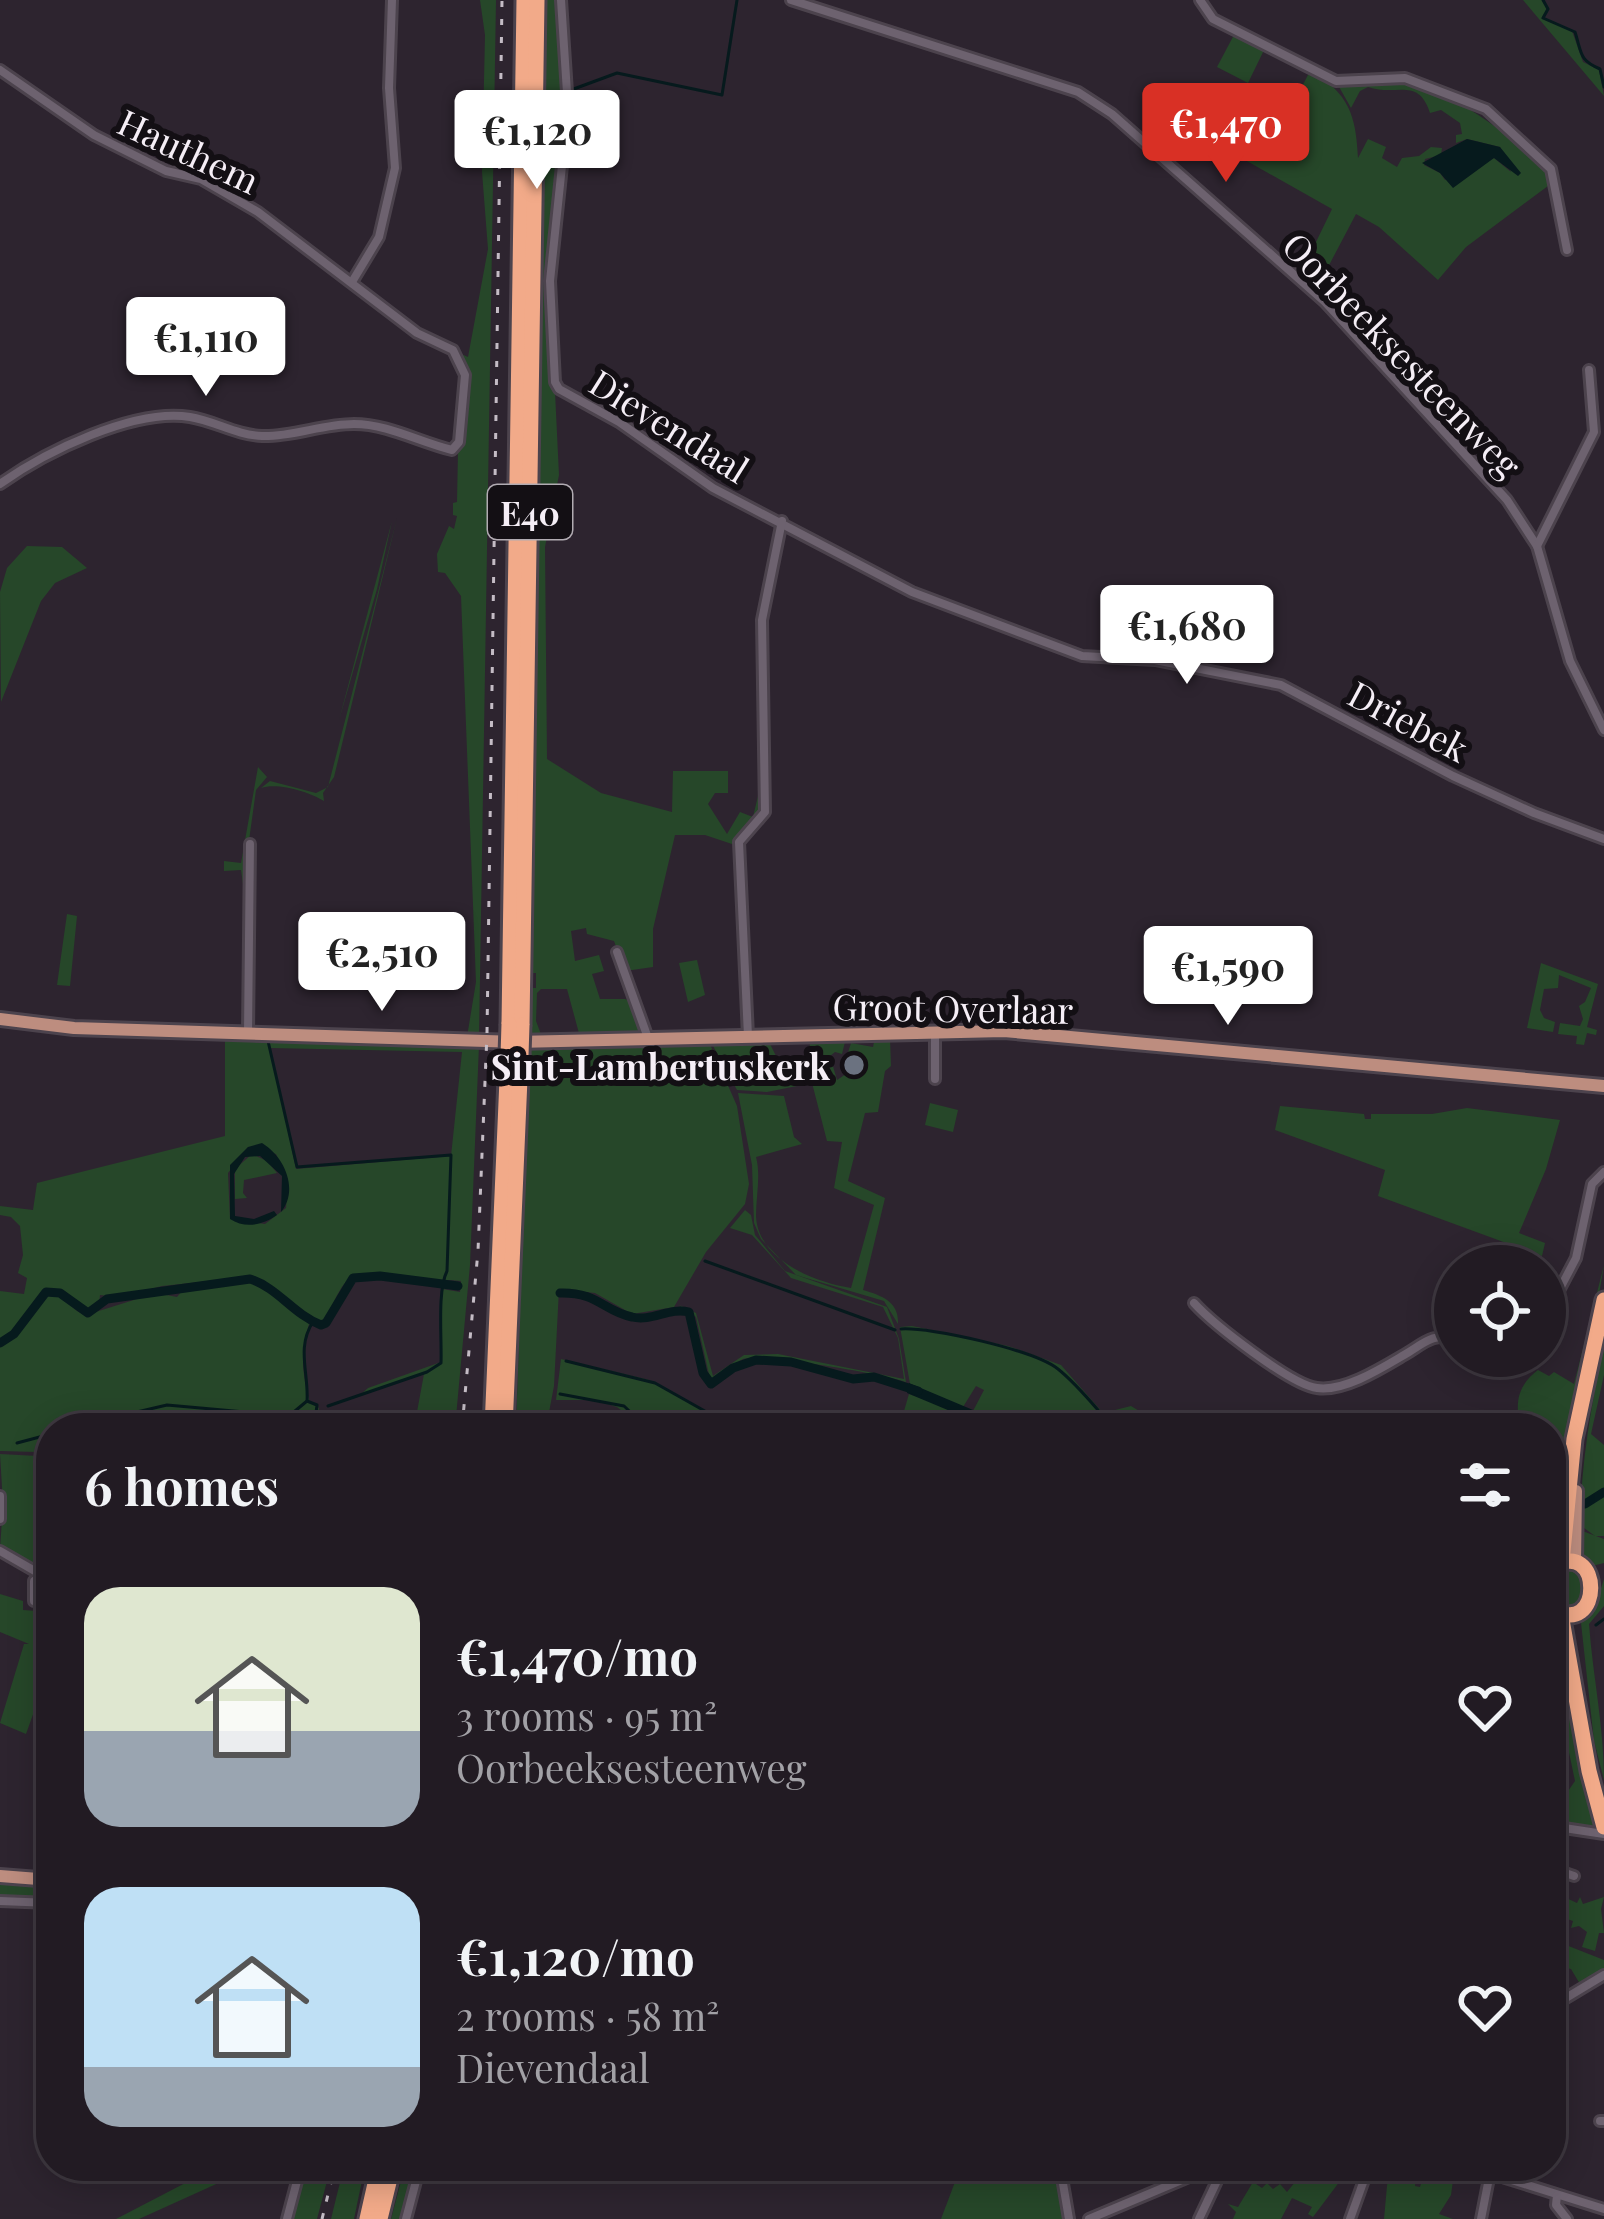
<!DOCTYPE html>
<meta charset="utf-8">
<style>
:root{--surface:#221b23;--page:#2a242b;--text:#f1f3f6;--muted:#a2a1a6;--line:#3f3941;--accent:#d93025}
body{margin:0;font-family:"Playfair Display",serif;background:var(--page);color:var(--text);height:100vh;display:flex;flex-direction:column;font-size:45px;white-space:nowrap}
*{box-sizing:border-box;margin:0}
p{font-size:39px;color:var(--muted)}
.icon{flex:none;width:66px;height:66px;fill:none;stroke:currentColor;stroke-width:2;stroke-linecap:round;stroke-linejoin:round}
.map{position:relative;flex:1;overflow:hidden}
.drawer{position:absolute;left:36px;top:1413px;width:1530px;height:768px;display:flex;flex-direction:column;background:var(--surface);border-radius:48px;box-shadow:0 6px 30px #0003,0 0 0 3px var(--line)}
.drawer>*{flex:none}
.controls{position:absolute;left:1434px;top:1245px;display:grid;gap:24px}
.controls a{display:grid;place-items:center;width:132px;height:132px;border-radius:50%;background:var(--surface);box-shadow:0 6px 30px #0003,0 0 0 3px var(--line);font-size:60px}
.price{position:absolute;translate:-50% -102px;padding:0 27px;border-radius:12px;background:#fff;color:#222;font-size:39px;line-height:78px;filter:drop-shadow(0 3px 6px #0008)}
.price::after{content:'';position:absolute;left:50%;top:72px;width:36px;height:27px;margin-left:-18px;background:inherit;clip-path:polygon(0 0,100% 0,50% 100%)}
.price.current{background:var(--accent);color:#fff}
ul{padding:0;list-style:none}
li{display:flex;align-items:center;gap:36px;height:300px;padding:0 48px}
li span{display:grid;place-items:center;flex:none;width:336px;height:240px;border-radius:36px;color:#555}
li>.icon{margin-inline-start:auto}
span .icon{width:144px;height:144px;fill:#fffc;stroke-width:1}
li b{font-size:51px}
h2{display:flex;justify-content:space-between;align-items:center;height:144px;padding:0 48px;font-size:51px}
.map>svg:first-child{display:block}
</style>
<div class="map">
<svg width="1604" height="2219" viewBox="0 0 1604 2219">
<rect width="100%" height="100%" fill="#2d242f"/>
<g fill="#264729" fill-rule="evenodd">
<polygon points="480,0 496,0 479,1038 467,1037 476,982 461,596 445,573 438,572 437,554 449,526 454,529 457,516 453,515 453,503 457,502 458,451 467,378 459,353 468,357 488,249 482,172 485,35"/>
<polygon points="546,0 559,0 566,105 549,267 559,475 545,547 547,759 601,793 672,812 673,771 728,771 728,793 715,793 708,804 727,834 740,812 753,817 763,775 764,811 735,845 705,835 675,835 653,929 653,967 625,971 614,941 587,934 586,928 571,931 575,961 599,955 604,971 592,974 600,999 625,999 632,1002 646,1035 580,1037 567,989 541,989 537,993 536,1021 542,1037 530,1036 532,988 536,988 536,973 532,973 532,927"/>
<polygon points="1523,0 1542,0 1547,7 1543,19 1572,31 1583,62 1599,70 1604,96"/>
<polygon points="1235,33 1265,48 1248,83 1217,67"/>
<path d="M1310,71C1349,93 1356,115 1358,158L1368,139L1386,147L1382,158L1397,167L1402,158L1419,156L1431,147L1442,148L1441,155L1425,159L1424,165L1440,173L1445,180L1494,158L1511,172L1500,147L1467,139L1456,143V135L1462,134L1460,123L1441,110L1430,113C1418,76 1397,97 1368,87L1360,91L1351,108L1338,85C1359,84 1385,76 1406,79C1440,85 1541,151 1552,183L1466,247L1438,280L1379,227L1356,214L1317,288L1301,273L1332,209L1231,152L1263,93L1293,104Z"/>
<path d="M397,518L334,777L323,793L324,801C310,792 277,782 261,788L270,781L316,793L328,787Z"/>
<polygon points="392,521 377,589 339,720"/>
<polygon points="27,546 62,547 87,568 55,583 41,601 1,702 0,592 7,568"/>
<polygon points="258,767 267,777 256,790 243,884 241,870 224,871 224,861 241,863"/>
<polygon points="67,914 77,916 70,986 57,985"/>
<polygon points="697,960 705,995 688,1002 679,963"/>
<polygon points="1541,963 1598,984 1587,1027 1597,1030 1596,1035 1587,1033 1584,1045 1576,1044 1577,1036 1558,1034 1560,1023 1580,1026 1583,1019 1579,1006 1585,1002 1591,988 1559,975 1558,988 1544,989 1540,1010 1544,1018 1555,1022 1553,1032 1527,1028"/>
<path d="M225,1036L479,1045L470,1265L455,1428H414L424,1374L360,1395L368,1388L441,1362L442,1289L460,1292L461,1281C445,1279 430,1281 413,1281C393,1280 365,1265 348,1280C336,1290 331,1315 318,1327L309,1324C300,1351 302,1375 310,1403L319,1408L314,1428H51V1473L44,1475L46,1570H40L0,1549L3,1504L0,1454L38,1456L37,1452L0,1451V1345L14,1337L48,1293C66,1294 70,1311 86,1315L156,1293L177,1297L182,1291L227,1283L228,1279L162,1286L119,1297L100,1295L99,1305L83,1309C30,1259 38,1321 0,1340V1291L24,1294L27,1278L18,1273L23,1255L20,1226L11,1217L0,1215V1206L33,1210L37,1183L225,1136ZM270,1048L462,1052L451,1156L296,1169ZM248,1147L276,1154L288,1180L286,1208L265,1224L230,1219L228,1173Z"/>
<path d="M875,1037L890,1038L891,1066L885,1071L878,1112L865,1113L848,1181L885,1198L863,1290C883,1296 899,1302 898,1324L884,1301L796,1275L761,1239L754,1223L752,1165L738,1093L784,1096L794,1137L802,1144L756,1157C761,1176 756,1196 756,1216C758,1260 814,1282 851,1288L874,1205L834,1188L842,1142L827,1141L812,1083L767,1092L737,1090L712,1044L714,1041L768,1040L786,1076L809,1069L810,1039L846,1038L842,1054L835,1052L830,1056L837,1080L846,1074L845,1064L856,1072L862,1067V1061L846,1059L851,1043L873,1047Z"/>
<polygon points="709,1042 737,1106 749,1184 745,1204 706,1252 674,1307 632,1314 595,1293 559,1289 554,1386 546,1428 516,1428 529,1047"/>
<polygon points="930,1103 958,1110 953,1132 925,1125"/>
<polygon points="1280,1106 1364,1114 1365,1119 1371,1119 1371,1114 1432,1114 1467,1108 1560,1120 1546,1169 1519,1233 1545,1243 1542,1256 1378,1196 1385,1170 1275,1130"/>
<polygon points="252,1154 267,1161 277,1173 244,1180 243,1193 247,1198 235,1199 235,1169"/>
<path d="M745,1210L751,1215L755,1235L785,1271L887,1307L899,1339L906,1382C885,1374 760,1353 743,1359C731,1364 722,1375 710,1379L696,1317L679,1305L696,1313L713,1376L744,1355L778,1354L904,1379L898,1338L883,1307L791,1278L752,1235L730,1228Z"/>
<path d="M1604,1265L1559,1528L1551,1540L1560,1459L1551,1511V1428H1521C1514,1403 1518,1385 1538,1370L1549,1376L1554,1372L1574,1384Z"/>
<polygon points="912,1326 1008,1346 1061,1365 1103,1413 1131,1406 1167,1428 1130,1428 1123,1422 1113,1428 1000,1428 973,1411 984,1390 976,1386 963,1407 910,1384 900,1327"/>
<path d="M1604,1346V1375L1591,1434L1604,1445V1488L1584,1501L1586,1508L1604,1496V1536H1595L1580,1525C1581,1464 1591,1405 1604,1346Z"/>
<polygon points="561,1359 649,1380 737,1428 644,1428 617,1407 596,1400 556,1400"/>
<polygon points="909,1394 961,1412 986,1428 899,1428"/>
<polygon points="1577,1529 1604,1539 1604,1563 1592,1566 1581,1558"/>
<polygon points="1572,1566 1591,1582 1576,1610 1551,1602 1551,1575"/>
<path d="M1604,1579V1606L1589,1624C1593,1678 1604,1726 1604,1780L1594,1741L1581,1623L1596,1604Z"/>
<polygon points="0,1594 23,1601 23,1610 37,1611 48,1638 38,1644 51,1644 51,1664 26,1734 0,1723 24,1644 29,1644 0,1632"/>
<polygon points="1551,1626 1560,1633 1599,1828 1595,1830 1556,1825 1562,1807 1551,1801 1551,1793 1564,1797 1575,1781 1566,1738 1561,1739 1562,1753 1551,1747 1551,1714 1562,1711"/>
<polygon points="0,1881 51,1886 51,1901 0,1900"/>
<polygon points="1557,1888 1561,1889 1560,1895 1577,1903 1580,1897 1583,1904 1604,1897 1601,1909 1604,1933 1599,1933 1595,1951 1582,1947 1587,1932 1579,1926 1571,1928 1573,1921 1567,1919 1569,1907 1562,1908 1559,1916 1551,1913 1551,1890"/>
<polygon points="1566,1945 1604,1960 1604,1973 1580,1984 1571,1969 1556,1966"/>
<polygon points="218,2166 256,2166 139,2219 116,2219"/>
<polygon points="303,2166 331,2166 317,2219 289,2219"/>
<polygon points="344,2166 365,2166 354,2219 331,2219"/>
<polygon points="405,2166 418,2166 405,2219 391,2219"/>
<polygon points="961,2166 1058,2166 1067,2219 941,2219"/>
<polygon points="1308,2166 1349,2169 1313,2217 1308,2214 1312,2207 1292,2198 1281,2219 1233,2219 1236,2212 1228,2204 1238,2207 1253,2182 1262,2188 1267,2183 1273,2189 1280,2184 1287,2192"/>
<polygon points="1394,2166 1400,2166 1400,2176 1416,2178 1415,2186 1420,2187 1426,2166 1455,2166 1451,2195 1439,2214 1453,2219 1384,2219 1388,2175 1393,2175"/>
</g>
<g fill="#061a1d">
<polygon points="1467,139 1500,147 1521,173 1518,176 1494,158 1453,188 1440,173 1422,163"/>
<path d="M262,1143C285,1157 299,1190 281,1212L282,1176L260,1156L245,1157L234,1174L235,1216L254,1219L274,1211L277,1215C263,1225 245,1229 230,1219V1165L248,1147Z"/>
<polygon points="909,1383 973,1410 1000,1428 964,1428 939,1423 946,1417 968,1425 974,1421 907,1393"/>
</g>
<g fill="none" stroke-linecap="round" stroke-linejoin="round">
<g stroke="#061a1d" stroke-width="3">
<path d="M1543,0L1548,9L1543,18L1575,32C1582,54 1579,60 1600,69L1604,87"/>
<polyline points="571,90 617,73 722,95 737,0"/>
<path d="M268,1041L297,1167L451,1155L447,1271C437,1291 442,1339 441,1363L427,1372L328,1406"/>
<polyline points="705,1261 895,1330"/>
<path d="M901,1329C931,1327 1034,1350 1058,1369C1073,1381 1085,1395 1098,1410"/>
<polyline points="566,1361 655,1383 735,1428"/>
<polyline points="560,1394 624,1406 647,1428"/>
<polyline points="307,1401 317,1405 314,1428"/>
<polyline points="1100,1413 1115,1428"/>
<polyline points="945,1414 946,1412"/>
<path d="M68,1428L167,1405L289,1416L307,1401C309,1374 296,1347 313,1322"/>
<polyline points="831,1428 862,1415 894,1428"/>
<polyline points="906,1428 939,1422"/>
<polyline points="17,1443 51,1434"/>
<polyline points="1596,1625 1604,1619"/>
</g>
<g stroke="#061a1d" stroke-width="9">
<path d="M560,1293C598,1292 603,1311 632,1317C652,1322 669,1307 689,1312L703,1373L711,1384L733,1368L756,1360L791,1362L853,1379L874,1377L918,1391"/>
<path d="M0,1343L14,1334L46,1292L60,1293L88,1313L107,1299L250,1279C278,1288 293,1314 321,1325L326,1323L353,1278L380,1276L458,1286"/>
<polyline points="1118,1428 1124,1428"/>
<polyline points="1585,1504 1604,1492"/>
<polyline points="1551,1518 1554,1517"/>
</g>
<defs>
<g id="minor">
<polyline points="561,0 568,108 550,281 555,382 559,389 619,422 713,488 912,592 1082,656 1155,660 1281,685 1453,776 1534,813 1604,839"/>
<polyline points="791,0 1078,92 1112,114 1325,302 1507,500 1537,546 1570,661 1604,730"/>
<polyline points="1200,0 1213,19 1336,81 1405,78 1486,109 1551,169 1567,250"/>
<path d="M0,70L94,135L166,171L201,179L258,212L417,333L453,350L465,375L459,442L452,450C419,442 388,424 354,424C322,424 293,437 262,436C236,435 215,421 190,417C134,408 45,452 0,484"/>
<polyline points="352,282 379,237 395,168 389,88 392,0"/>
<polyline points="1537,546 1594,432 1589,370"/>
<polyline points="617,952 648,1038"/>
<polyline points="248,1033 250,844"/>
<polyline points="935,1033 935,1079"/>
<polyline points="748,1036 739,842 765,812 762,620 782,521"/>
<path d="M1194,1303C1213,1324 1291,1385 1317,1388C1344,1392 1382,1368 1404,1355C1423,1344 1433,1332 1455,1339"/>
<polyline points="1545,1317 1576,1258 1592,1184 1604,1172"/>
<polyline points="1501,1356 1512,1360 1524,1356"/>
<polyline points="0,1496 0,1519"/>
<polyline points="0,1551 40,1574"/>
<polyline points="34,1601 34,1581 51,1571"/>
<polyline points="1551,1826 1604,1834"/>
<polyline points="1551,1868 1574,1876"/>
<polyline points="0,1901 51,1903"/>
<polyline points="1551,2007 1604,1975"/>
<polyline points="1600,2121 1604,2121"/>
<polyline points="1060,2166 1069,2219"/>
<polyline points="1467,2166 1604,2209"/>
<polyline points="1557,2195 1556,2205 1567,2219"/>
<polyline points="287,2219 301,2166"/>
<polyline points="406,2219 420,2166"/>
<polyline points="1089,2219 1215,2166"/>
<polyline points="1199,2219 1224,2166"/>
<polyline points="1350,2219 1369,2166"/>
<polyline points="1481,2219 1490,2173"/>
</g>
<g id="major">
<polyline points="0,1019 74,1028 515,1042 1004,1031 1604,1086"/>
<polyline points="1575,1562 1576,1491"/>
<polyline points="0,1876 51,1880"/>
</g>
<g id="highway">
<polyline points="509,1024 524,0"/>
<polyline points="522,1025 537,0"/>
<polyline points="492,1428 508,1056"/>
<polyline points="505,1428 521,1055"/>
<polyline points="1562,1562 1574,1439 1604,1300"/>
<path d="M1551,1568C1604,1534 1604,1642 1551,1608"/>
<polyline points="1561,1614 1589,1771 1604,1827"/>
<polyline points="367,2219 379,2166"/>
<polyline points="380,2219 393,2166"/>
</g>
</defs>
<use href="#minor" stroke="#4c434d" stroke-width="14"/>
<use href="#major" stroke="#4c434d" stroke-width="18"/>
<use href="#highway" stroke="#4c434d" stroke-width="21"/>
<use href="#minor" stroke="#6d626f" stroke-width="8"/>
<use href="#major" stroke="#bd8d7f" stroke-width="12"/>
<use href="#highway" stroke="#f2aa89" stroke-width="15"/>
<g stroke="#c4bcc5" stroke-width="3" stroke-dasharray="6 12" stroke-linecap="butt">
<polyline points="462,1428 478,1251 487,1033 502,0"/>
<polyline points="322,2219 335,2166"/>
</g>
<defs>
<g id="highway-bridge">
<polyline points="521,1055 522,1025"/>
<polyline points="508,1056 509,1024"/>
</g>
</defs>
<use href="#highway-bridge" stroke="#4c434d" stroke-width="21" stroke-linecap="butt"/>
<use href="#highway-bridge" stroke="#f2aa89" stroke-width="15"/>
</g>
<circle fill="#6b7280" stroke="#130f14" stroke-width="4.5" cx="854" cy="1065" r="12"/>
<g text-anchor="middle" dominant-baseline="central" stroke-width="12" stroke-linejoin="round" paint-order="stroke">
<rect fill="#130f14" stroke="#b1abb2" stroke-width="3" x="488" y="485" width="84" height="54" rx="9"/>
<g font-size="33" font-weight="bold" fill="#f5eef6">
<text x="530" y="512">E40</text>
</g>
<g font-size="36" fill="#f5eef6" stroke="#130f14">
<text transform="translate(189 150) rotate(25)">Hauthem</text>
<text transform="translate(1403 354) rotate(46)">Oorbeeksesteenweg</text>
<text transform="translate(670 425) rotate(32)">Dievendaal</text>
<text transform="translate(1409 720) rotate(28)">Driebek</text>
<text transform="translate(953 1007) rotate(1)">Groot Overlaar</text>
</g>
<g font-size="36" font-weight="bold" fill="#f5eef6" stroke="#130f14" text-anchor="end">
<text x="830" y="1065">Sint-Lambertuskerk</text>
</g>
</g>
</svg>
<div class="controls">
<a><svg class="icon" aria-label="locate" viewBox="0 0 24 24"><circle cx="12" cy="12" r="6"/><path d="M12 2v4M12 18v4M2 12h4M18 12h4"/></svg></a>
</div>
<b class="price current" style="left:1226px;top:185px">€1,470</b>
<b class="price" style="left:537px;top:192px">€1,120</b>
<b class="price" style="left:206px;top:399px">€1,110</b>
<b class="price" style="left:1187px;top:687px">€1,680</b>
<b class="price" style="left:382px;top:1014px">€2,510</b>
<b class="price" style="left:1228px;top:1028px">€1,590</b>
<section class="drawer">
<h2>6 homes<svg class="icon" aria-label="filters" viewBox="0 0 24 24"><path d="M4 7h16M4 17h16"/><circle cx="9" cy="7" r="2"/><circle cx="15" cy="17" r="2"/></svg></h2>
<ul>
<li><span style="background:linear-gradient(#dfe7d0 60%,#9aa5b1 0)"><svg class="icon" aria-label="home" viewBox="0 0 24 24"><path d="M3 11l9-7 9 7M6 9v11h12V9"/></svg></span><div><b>€1,470/mo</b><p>3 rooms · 95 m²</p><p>Oorbeeksesteenweg</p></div><svg class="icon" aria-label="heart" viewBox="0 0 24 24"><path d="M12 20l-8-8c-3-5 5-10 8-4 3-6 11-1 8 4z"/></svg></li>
<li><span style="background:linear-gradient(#bfe0f5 75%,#9aa5b1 0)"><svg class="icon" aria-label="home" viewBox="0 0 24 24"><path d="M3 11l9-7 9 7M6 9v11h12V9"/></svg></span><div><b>€1,120/mo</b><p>2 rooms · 58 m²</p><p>Dievendaal</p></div><svg class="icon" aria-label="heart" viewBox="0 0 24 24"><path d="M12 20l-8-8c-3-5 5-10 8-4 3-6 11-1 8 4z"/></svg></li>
</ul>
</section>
</div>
